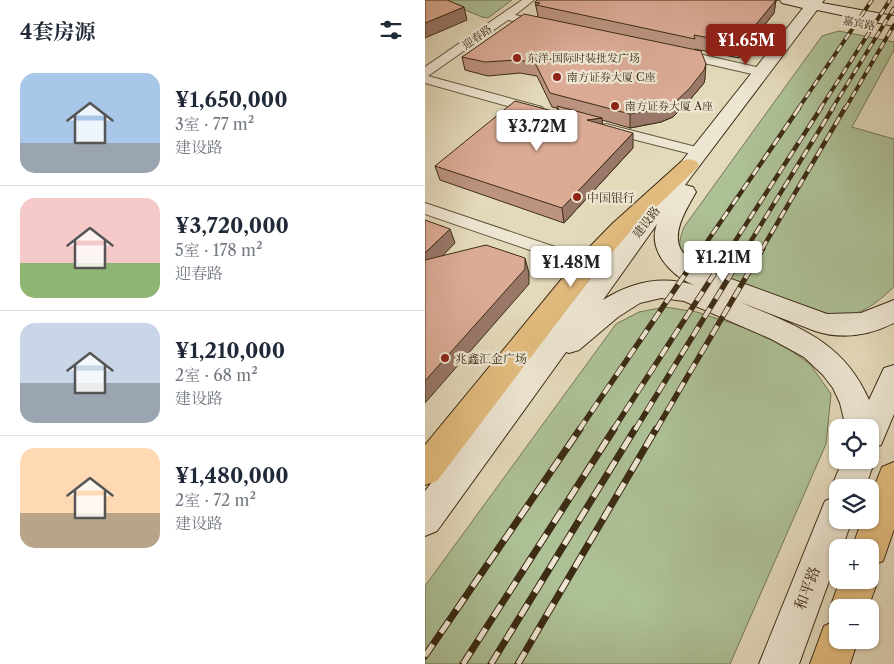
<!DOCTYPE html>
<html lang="zh">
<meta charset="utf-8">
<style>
:root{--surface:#fff;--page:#f2f2f3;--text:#1f2937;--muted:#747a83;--line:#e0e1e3;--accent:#8f2418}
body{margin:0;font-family:"Libre Caslon Text","Noto Serif SC",serif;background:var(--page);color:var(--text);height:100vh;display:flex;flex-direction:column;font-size:19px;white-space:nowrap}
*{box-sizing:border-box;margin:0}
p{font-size:16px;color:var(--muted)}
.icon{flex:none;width:28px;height:28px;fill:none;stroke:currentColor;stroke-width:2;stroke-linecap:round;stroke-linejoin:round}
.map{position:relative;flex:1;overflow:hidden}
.drawer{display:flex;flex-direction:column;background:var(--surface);width:425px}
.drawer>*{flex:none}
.controls{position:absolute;left:404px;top:419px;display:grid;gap:10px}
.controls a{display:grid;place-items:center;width:50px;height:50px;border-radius:10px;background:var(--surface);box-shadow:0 1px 4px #0004;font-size:25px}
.price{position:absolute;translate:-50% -42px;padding:0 11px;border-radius:5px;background:#fff;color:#222;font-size:16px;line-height:32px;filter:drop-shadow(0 1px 2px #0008)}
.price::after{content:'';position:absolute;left:50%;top:30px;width:15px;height:11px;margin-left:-8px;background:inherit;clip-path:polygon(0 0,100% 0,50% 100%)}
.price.selected{background:var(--accent);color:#fff}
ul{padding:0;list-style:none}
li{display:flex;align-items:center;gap:15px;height:125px;padding:0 20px}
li+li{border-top:1px solid var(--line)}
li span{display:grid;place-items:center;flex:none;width:140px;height:100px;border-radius:15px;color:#555}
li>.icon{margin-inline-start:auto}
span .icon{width:60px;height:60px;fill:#fffc;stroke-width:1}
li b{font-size:21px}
h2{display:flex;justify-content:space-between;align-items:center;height:60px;padding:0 20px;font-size:21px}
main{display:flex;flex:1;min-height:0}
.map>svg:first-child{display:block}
</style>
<main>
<section class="drawer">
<h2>4套房源<svg class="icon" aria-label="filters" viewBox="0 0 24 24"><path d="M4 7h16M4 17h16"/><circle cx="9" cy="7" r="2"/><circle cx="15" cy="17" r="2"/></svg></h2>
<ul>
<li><span style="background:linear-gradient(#a9c7e8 70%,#9aa5b1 0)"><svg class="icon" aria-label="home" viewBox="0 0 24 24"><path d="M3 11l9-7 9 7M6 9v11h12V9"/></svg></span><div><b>¥1,650,000</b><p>3室 · 77 m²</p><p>建设路</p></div></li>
<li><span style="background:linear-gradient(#f6c9c9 65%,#8fb573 0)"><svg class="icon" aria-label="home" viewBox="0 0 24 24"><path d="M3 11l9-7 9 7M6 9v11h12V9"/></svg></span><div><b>¥3,720,000</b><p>5室 · 178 m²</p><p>迎春路</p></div></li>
<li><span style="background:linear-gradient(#c9d6e8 60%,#9aa5b1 0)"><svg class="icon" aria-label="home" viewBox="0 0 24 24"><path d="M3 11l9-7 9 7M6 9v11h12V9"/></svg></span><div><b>¥1,210,000</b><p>2室 · 68 m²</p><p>建设路</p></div></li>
<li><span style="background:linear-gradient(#ffd9b3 65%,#b9a48a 0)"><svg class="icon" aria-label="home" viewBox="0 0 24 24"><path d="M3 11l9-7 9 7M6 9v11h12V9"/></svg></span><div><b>¥1,480,000</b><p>2室 · 72 m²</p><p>建设路</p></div></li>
</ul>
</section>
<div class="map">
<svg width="469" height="664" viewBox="0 0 469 664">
<rect width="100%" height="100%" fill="#e3d9bb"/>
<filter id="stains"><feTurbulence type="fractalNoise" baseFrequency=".004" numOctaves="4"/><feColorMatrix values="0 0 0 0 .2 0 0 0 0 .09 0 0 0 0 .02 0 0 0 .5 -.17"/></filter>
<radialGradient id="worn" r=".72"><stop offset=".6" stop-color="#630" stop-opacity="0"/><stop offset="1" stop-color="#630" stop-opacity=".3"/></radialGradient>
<g fill="#adc096" stroke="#757656">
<polygon points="16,0 87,0 63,18 57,17"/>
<path d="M414,31L469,42V50L427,127L469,139V287C457,298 444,310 427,314C391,321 304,279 267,264C253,250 252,246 259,227L397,36Z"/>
<polygon points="240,307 272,312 309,324 354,342 385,364 406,394 401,444 305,664 0,664 0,586 191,324 214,312"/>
</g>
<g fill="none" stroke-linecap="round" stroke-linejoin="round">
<defs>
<g id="minor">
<polygon points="97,0 109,0 90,15 123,22 125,24 123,26 119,27 83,20 3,76 117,107 119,110 117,113 107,113 0,83 0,67"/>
<polygon points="252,49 340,69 342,72 336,76 248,56 246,53 248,50"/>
<polygon points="181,124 279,149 281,152 279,155 274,156 176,131 174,128 176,125"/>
<polygon points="0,203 169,260 172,264 169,268 163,270 157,268 0,214"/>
</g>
<g id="secondary">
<path d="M355,0H399L397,3L469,16V26L392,10L260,185L268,187L271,192C263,207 247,230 255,248C259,257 271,263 279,269L402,314L436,313L469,300V323C445,335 417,340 390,331L315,302C371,326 418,340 444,400L459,368L469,365V414L456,445L445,449V428H421L415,403L408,388L398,375L379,357L346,339L259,301L236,298L215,303L193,317L154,350L144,353L141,352L12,531L0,536V491L257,161L378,8L357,3ZM232,224C222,250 246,276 269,285C236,275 206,282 178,300Z"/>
<polygon points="446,449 450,460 440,488 412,488 412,520 427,520 417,548 412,548 412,559 374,664 334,664 400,501 410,497 406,488 418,460 445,460"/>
</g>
<g id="primary">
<polygon points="264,159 271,161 274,165 271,169 203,234 172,270 12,481 0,485 0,445 154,258 187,224 257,161"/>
<polygon points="469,462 469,529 458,561 445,566 453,580 443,608 412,608 412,640 433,640 425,664 385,664 399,626 410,621 405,608 415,580 445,580 445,548 427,548 437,520 445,520 445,498 457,467"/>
</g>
</defs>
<use href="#minor" stroke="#66573e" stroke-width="2"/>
<use href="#secondary" stroke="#3d2c15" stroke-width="2"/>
<use href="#primary" stroke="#3d2c15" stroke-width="2"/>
<use href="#minor" fill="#ede6d3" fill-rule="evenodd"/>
<use href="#secondary" fill="#ede6d3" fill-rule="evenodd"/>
<use href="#primary" fill="#e2bc7e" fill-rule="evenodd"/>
<defs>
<g id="rail-far3">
<polyline points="373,109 447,0"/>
<polyline points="395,109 465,0"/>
<polyline points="407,109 469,8"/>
<polyline points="420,109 469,25"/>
</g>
<g id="rail-far2">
<polyline points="277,249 374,108"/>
<polyline points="305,249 396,108"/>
<polyline points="321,249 408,108"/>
<polyline points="337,249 420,108"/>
</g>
<g id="rail-far1">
<polyline points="154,430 278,248"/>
<polyline points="188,430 306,248"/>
<polyline points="210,430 322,248"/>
<polyline points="231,430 338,248"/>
</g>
<g id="rail">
<polyline points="0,656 155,429"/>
<polyline points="38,664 189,429"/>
<polyline points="66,664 210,429"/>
<polyline points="93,664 231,429"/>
</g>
</defs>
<use href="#rail-far3" stroke="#3d2c15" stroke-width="4"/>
<use href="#rail-far2" stroke="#3d2c15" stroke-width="4.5"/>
<use href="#rail-far1" stroke="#3d2c15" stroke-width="5.5"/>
<use href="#rail" stroke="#3d2c15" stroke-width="7"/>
<use href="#rail-far3" stroke="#ede6d3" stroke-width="2.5" stroke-dasharray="7" stroke-linecap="butt"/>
<use href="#rail-far2" stroke="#ede6d3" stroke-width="3" stroke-dasharray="9" stroke-linecap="butt"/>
<use href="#rail-far1" stroke="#ede6d3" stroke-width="4" stroke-dasharray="11" stroke-linecap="butt"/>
<use href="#rail" stroke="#ede6d3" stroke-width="5" stroke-dasharray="14" stroke-linecap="butt"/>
</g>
<polygon fill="#bc9381" stroke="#3d2c15" points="112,0 353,0 353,1 351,0 349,13 314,58 270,49 280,78 279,83 263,102 248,117 236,122 205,128 177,120 177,124 208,148 139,223 15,180 10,166 133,112 132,108 127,107 112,76 95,73 63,76 40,70 37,57 113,16 110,2"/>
<g fill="#997869" stroke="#3d2c15">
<polygon points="351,0 349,13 314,58 315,44"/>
<polygon points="39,7 42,20 0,38 0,23"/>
<polygon points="281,64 280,78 279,83 263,102 248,117 236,122 205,128 205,114"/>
<polygon points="177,118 178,132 162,120"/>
<polygon points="208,133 208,148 139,223 137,208"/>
<polygon points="25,229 30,243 0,274 0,253"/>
<polygon points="100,258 104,273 104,284 0,403 0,381"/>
</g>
<g fill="#dbab96" stroke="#3d2c15">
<polygon points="0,0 22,0 39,7 0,23"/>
<polygon points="112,0 351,0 315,44 269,35 270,39 111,5 115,3 110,2"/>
<polygon points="99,14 276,51 281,64 279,70 264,89 249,103 236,109 205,114 125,93 110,63 92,60 60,62 37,57"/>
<polygon points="90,101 135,113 132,106 177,118 162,120 208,133 137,208 10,166"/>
<polygon points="0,220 25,229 0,253"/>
<polygon points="61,245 100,258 100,269 0,381 0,260"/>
</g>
<g fill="#8f2418" stroke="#ede6d3" stroke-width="2">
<circle cx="92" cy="58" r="5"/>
<circle cx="132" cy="77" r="5"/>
<circle cx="190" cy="106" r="5"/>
<circle cx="152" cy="197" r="5"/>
<circle cx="20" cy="358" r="5"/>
</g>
<g text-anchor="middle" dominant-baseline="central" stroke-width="4.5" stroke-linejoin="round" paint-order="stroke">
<g font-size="11" fill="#3d2c15" stroke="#ede6d3">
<text transform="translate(434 23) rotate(11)">嘉宾路</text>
<text transform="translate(52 37) rotate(-35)">迎春路</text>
</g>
<g font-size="11" fill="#3d2c15" stroke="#ede6d3" text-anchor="start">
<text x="102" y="58">东洋·国际时装批发广场</text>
<text x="142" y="77">南方证券大厦 C座</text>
<text x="200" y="106">南方证券大厦 A座</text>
</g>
<g font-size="12" fill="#3d2c15" stroke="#ede6d3" text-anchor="start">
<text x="162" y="197">中国银行</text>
<text x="30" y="358">兆鑫汇金广场</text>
</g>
<g font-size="12" fill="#3d2c15" stroke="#ede6d3">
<text transform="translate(221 222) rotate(-53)">建设路</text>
</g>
<g font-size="15" fill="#3d2c15" stroke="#ede6d3">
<text transform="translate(382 588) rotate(-69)">和平路</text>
</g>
</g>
<rect width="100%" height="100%" filter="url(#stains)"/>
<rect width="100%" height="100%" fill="url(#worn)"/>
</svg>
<div class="controls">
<a><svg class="icon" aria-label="locate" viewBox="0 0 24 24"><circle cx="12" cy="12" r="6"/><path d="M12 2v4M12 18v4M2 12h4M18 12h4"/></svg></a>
<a><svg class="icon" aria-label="layers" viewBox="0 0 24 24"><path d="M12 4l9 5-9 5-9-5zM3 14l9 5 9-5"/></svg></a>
<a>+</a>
<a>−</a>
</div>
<b class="price selected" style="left:321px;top:66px">¥1.65M</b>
<b class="price" style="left:112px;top:152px">¥3.72M</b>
<b class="price" style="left:298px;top:283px">¥1.21M</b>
<b class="price" style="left:146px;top:288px">¥1.48M</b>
</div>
</main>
